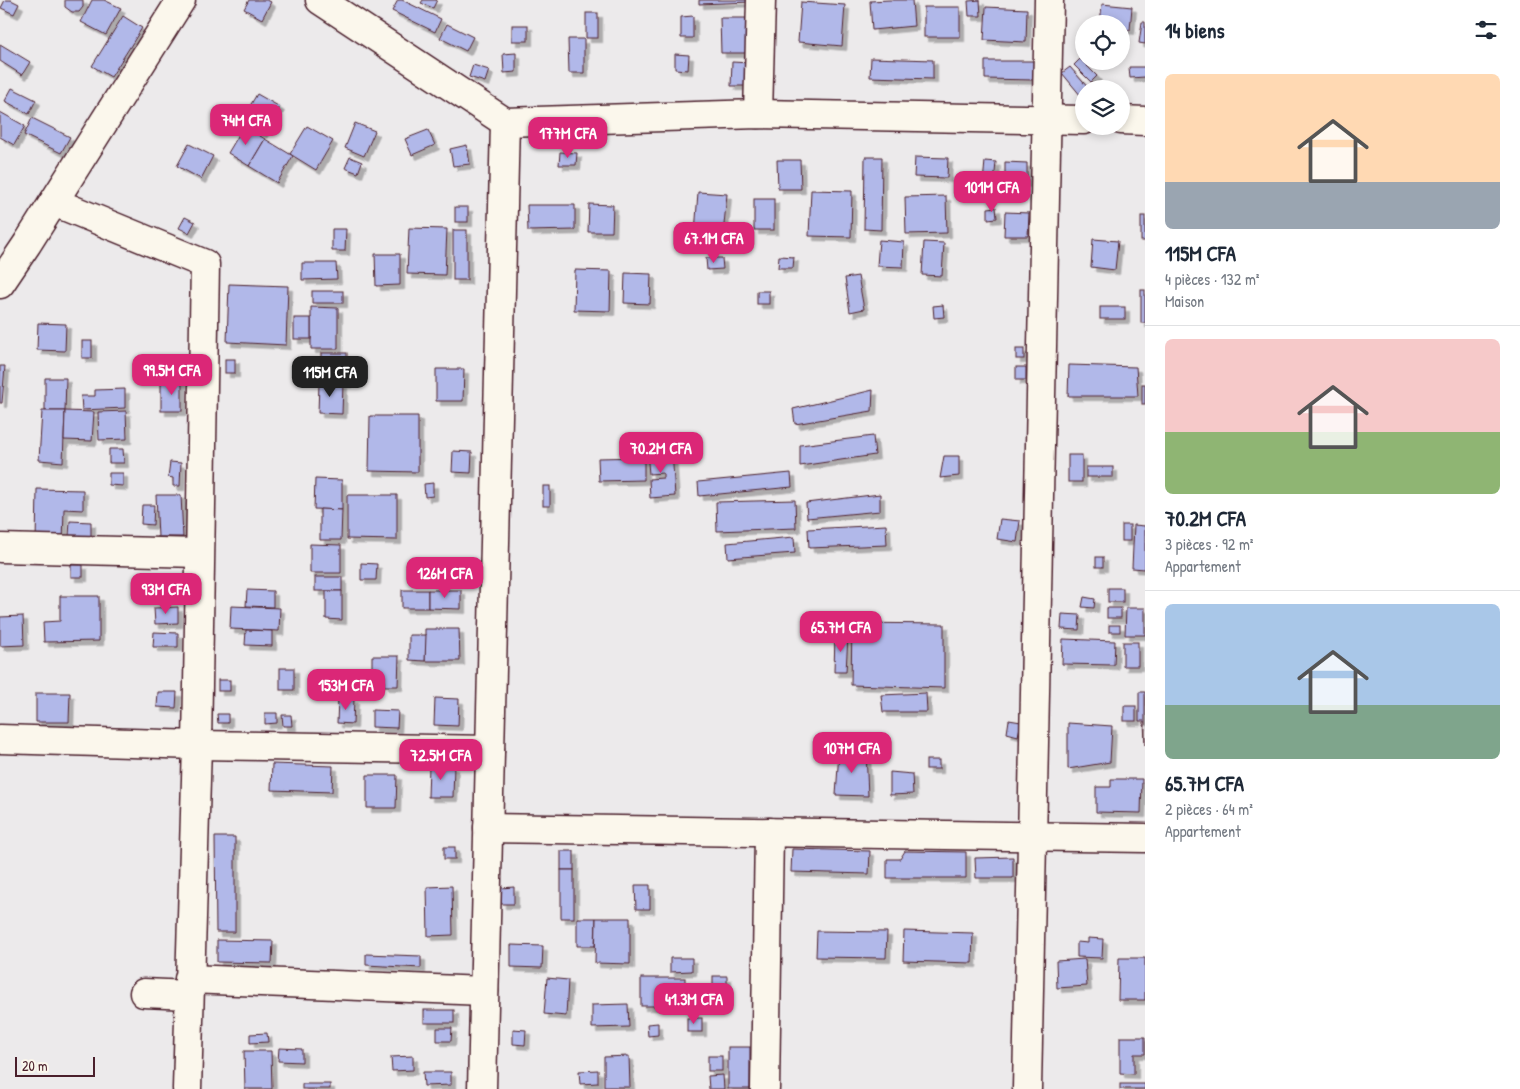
<!DOCTYPE html>
<html lang="fr">
<meta charset="utf-8">
<style>
:root{--surface:#fff;--page:#f6f6f7;--text:#1f2937;--muted:#747a83;--line:#e0e1e3;--accent:#db2777}
body{margin:0;font-family:"Patrick Hand",sans-serif;background:var(--page);color:var(--text);height:100vh;display:flex;flex-direction:column;font-size:19px;white-space:nowrap}
*{box-sizing:border-box;margin:0}
p{font-size:16px;color:var(--muted)}
.icon{flex:none;width:28px;height:28px;fill:none;stroke:currentColor;stroke-width:2;stroke-linecap:round;stroke-linejoin:round}
.map{position:relative;flex:1;overflow:hidden}
.side{display:flex;flex-direction:column;background:var(--surface);width:375px}
.side>*{flex:none}
.fabs{position:absolute;left:1075px;top:15px;display:grid;gap:10px}
.fabs a{display:grid;place-items:center;width:55px;height:55px;border-radius:50%;background:var(--surface);box-shadow:0 2px 8px #0003;font-size:25px}
.scale{position:absolute;left:15px;bottom:12px;width:80px;box-sizing:border-box;padding-left:5px;border:2px solid #4a1f2b;border-top:0;font-size:14px;line-height:18px;white-space:nowrap;color:#4a1f2b;-webkit-text-stroke:4px #fbf7ec;paint-order:stroke}
.price{position:absolute;translate:-50% -42px;padding:0 11px;border-radius:10px;background:var(--accent);color:#fff;font-size:16px;line-height:32px;filter:drop-shadow(0 1px 2px #0008)}
.price::after{content:'';position:absolute;left:50%;top:30px;width:15px;height:11px;margin-left:-8px;background:inherit;clip-path:polygon(0 0,100% 0,50% 100%)}
.price.active{background:#222;color:#fff}
ul{padding:0;list-style:none}
li{display:grid;align-content:center;gap:10px;height:265px;padding:0 20px}
li+li{border-top:1px solid var(--line)}
li span{display:grid;place-items:center;height:155px;border-radius:8px;color:#555}
li>.icon{margin-inline-start:auto}
span .icon{width:90px;height:90px;fill:#fffc;stroke-width:1}
li b{font-size:21px}
h2{display:flex;justify-content:space-between;align-items:center;height:60px;padding:0 20px;font-size:21px}
main{display:flex;flex:1;min-height:0}
.map>svg:first-child{display:block}
</style>
<main>
<div class="map">
<svg width="1145" height="1089" viewBox="0 0 1145 1089">
<defs>
<filter id="shadow"><feDropShadow dx="4.5" dy="4.5" stdDeviation="0" flood-color="#0004"/></filter>
</defs>
<rect width="100%" height="100%" fill="#eceaeb"/>
<filter id="ink" filterUnits="userSpaceOnUse"><feTurbulence type="fractalNoise" baseFrequency=".02" numOctaves="2"/><feDisplacementMap in="SourceGraphic" scale="10" xChannelSelector="R" yChannelSelector="G"/><feConvolveMatrix kernelMatrix="1 2 1 2 8 2 1 2 1" color-interpolation-filters="sRGB"/></filter>
<g filter="url(#ink)">
<g fill="#b1b8e9" stroke="#4a1f2b" filter="url(#shadow)">
<polygon points="5,0 11,0 19,4 14,14 1,8"/>
<polygon points="65,0 83,0 83,7 79,12 72,12 65,7"/>
<polygon points="92,0 104,0 121,8 106,35 81,22"/>
<polygon points="249,0 267,0 271,2 262,19 244,9"/>
<polygon points="398,0 402,0 441,19 435,32 392,11"/>
<polygon points="423,0 437,0 433,8 421,3"/>
<polygon points="699,0 752,0 752,2 699,4"/>
<polygon points="889,0 912,0 914,26 872,30 870,1"/>
<polygon points="980,0 981,16 969,16 968,1"/>
<polygon points="801,2 845,5 842,46 798,42"/>
<polygon points="1102,4 1132,7 1130,30 1121,29 1121,24 1100,24"/>
<rect x="924" y="7" width="36" height="30"/>
<polygon points="986,7 1027,9 1026,42 984,40"/>
<rect x="586" y="13" width="12" height="25"/>
<polygon points="123,16 142,28 111,77 92,66"/>
<polygon points="693,16 693,38 681,38 681,17"/>
<polygon points="720,18 747,18 748,53 721,53"/>
<polygon points="1142,22 1145,22 1145,44 1139,43"/>
<polygon points="447,24 473,37 466,51 440,38"/>
<rect x="512" y="25" width="16" height="16"/>
<polygon points="568,39 584,39 584,73 569,73"/>
<polygon points="0,44 30,62 22,75 0,61"/>
<polygon points="516,53 516,72 504,73 503,54"/>
<polygon points="675,54 689,55 688,70 675,69"/>
<polygon points="871,58 933,60 933,79 870,77"/>
<polygon points="1080,59 1097,76 1091,82 1074,65"/>
<polygon points="985,61 1034,61 1033,80 985,79"/>
<polygon points="732,62 750,63 749,86 731,86"/>
<polygon points="473,65 489,70 485,82 469,77"/>
<polygon points="1070,67 1089,89 1084,89 1084,94 1081,96 1062,73"/>
<polygon points="1129,67 1145,67 1145,77 1130,78"/>
<polygon points="12,88 36,100 29,114 5,101"/>
<polygon points="257,94 280,107 263,134 241,121"/>
<polygon points="0,112 25,126 14,145 0,137"/>
<polygon points="32,118 70,137 61,153 24,135"/>
<polygon points="355,123 375,131 364,156 345,148"/>
<polygon points="244,126 265,139 249,166 228,153"/>
<polygon points="307,126 333,141 316,170 290,154"/>
<polygon points="428,130 435,145 412,155 405,139"/>
<polygon points="265,139 293,156 277,183 249,166"/>
<polygon points="189,144 213,156 201,179 177,166"/>
<polygon points="467,145 470,164 453,166 450,149"/>
<polygon points="560,152 577,153 576,165 559,165"/>
<polygon points="350,157 362,162 358,173 345,168"/>
<polygon points="865,157 882,157 881,230 864,229"/>
<polygon points="915,157 948,158 947,178 914,177"/>
<polygon points="777,160 800,160 801,189 778,189"/>
<polygon points="985,161 996,162 994,184 983,183"/>
<polygon points="1005,162 1027,163 1027,183 1005,181"/>
<polygon points="811,190 852,191 851,237 809,236"/>
<polygon points="698,192 727,194 723,235 695,233"/>
<polygon points="946,196 947,233 906,234 905,197"/>
<rect x="754" y="199" width="20" height="31"/>
<polygon points="589,204 613,205 612,232 588,232"/>
<polygon points="527,205 575,205 575,230 528,231"/>
<rect x="455" y="207" width="13" height="15"/>
<polygon points="996,207 997,218 988,219 988,208"/>
<polygon points="1005,212 1029,213 1028,236 1004,236"/>
<rect x="1141" y="216" width="4" height="25"/>
<polygon points="185,217 195,222 189,233 179,228"/>
<polygon points="409,228 447,229 445,275 407,274"/>
<polygon points="332,229 346,229 345,251 332,251"/>
<rect x="453" y="230" width="14" height="50"/>
<polygon points="1093,239 1118,241 1115,270 1091,267"/>
<polygon points="879,240 904,242 903,267 877,266"/>
<polygon points="924,242 944,243 942,276 922,275"/>
<polygon points="375,254 400,254 400,285 376,286"/>
<polygon points="779,256 794,257 793,268 778,268"/>
<polygon points="706,258 722,258 723,269 707,270"/>
<polygon points="302,263 336,263 337,279 302,280"/>
<polygon points="575,270 611,271 610,311 574,310"/>
<polygon points="625,273 651,274 650,304 624,303"/>
<polygon points="858,276 864,309 850,312 845,278"/>
<polygon points="229,284 288,286 286,345 227,342"/>
<rect x="1141" y="290" width="4" height="33"/>
<rect x="312" y="291" width="31" height="12"/>
<rect x="757" y="291" width="12" height="13"/>
<polygon points="943,305 944,317 934,318 933,306"/>
<polygon points="311,307 338,308 338,349 311,349"/>
<rect x="1100" y="307" width="25" height="12"/>
<rect x="294" y="318" width="17" height="21"/>
<polygon points="38,323 66,324 65,351 37,350"/>
<rect x="82" y="341" width="10" height="17"/>
<rect x="1016" y="349" width="8" height="10"/>
<rect x="321" y="353" width="26" height="30"/>
<rect x="225" y="359" width="10" height="14"/>
<polygon points="1069,365 1136,367 1138,396 1068,396"/>
<polygon points="0,366 5,366 2,403 0,403"/>
<rect x="1016" y="367" width="10" height="13"/>
<polygon points="436,369 464,369 463,401 436,401"/>
<polygon points="45,378 66,378 65,411 45,411"/>
<rect x="161" y="380" width="21" height="31"/>
<polygon points="319,383 343,384 342,414 318,413"/>
<rect x="1142" y="384" width="3" height="20"/>
<polygon points="125,389 125,408 82,410 81,396 95,396 95,390"/>
<polygon points="873,390 872,411 795,424 793,409"/>
<polygon points="42,411 65,411 63,462 39,460"/>
<polygon points="65,411 94,412 92,441 64,440"/>
<polygon points="126,411 127,439 99,440 98,412"/>
<polygon points="370,416 418,416 418,472 369,471"/>
<polygon points="873,436 875,455 800,466 800,445"/>
<polygon points="109,449 123,449 124,463 109,463"/>
<polygon points="672,450 675,496 650,498 649,479 663,478 663,473 649,474 647,452"/>
<polygon points="453,451 472,452 471,473 452,472"/>
<rect x="1068" y="455" width="14" height="27"/>
<polygon points="944,456 959,456 959,476 940,478"/>
<polygon points="644,457 644,480 599,481 598,458"/>
<polygon points="170,462 181,463 180,486 173,486 173,478 168,477"/>
<rect x="1086" y="467" width="27" height="10"/>
<polygon points="109,473 123,473 123,486 109,485"/>
<polygon points="791,473 792,487 699,496 698,482"/>
<polygon points="315,479 342,480 342,510 314,509"/>
<polygon points="433,483 433,496 425,497 424,484"/>
<rect x="543" y="486" width="7" height="20"/>
<polygon points="37,489 83,490 83,510 64,509 63,543 36,542"/>
<polygon points="880,494 880,511 807,518 806,503"/>
<polygon points="156,495 181,495 183,537 158,537"/>
<polygon points="347,495 397,495 397,540 347,539"/>
<polygon points="795,500 796,528 717,531 716,502"/>
<polygon points="142,505 154,505 153,525 141,524"/>
<polygon points="320,509 342,510 341,540 320,540"/>
<polygon points="1000,519 1020,521 1017,542 997,539"/>
<polygon points="70,521 91,522 91,538 69,536"/>
<polygon points="886,525 887,545 809,548 808,529"/>
<rect x="1122" y="525" width="8" height="16"/>
<polygon points="1134,525 1145,526 1145,569 1132,568"/>
<polygon points="794,537 795,553 728,558 727,543"/>
<polygon points="310,544 341,545 341,573 310,573"/>
<rect x="1096" y="557" width="7" height="10"/>
<polygon points="361,563 377,564 376,580 361,580"/>
<rect x="71" y="565" width="12" height="12"/>
<rect x="315" y="577" width="27" height="14"/>
<polygon points="155,578 177,578 178,597 156,598"/>
<rect x="1108" y="588" width="15" height="14"/>
<polygon points="247,590 273,591 273,607 246,606"/>
<rect x="402" y="590" width="26" height="18"/>
<polygon points="428,590 461,590 461,609 428,608"/>
<polygon points="326,591 342,591 342,620 326,619"/>
<polygon points="60,596 99,596 99,641 44,642 43,622 60,621"/>
<polygon points="1084,597 1095,599 1094,608 1082,607"/>
<polygon points="231,606 280,608 279,631 230,629"/>
<polygon points="178,607 178,623 155,624 154,608"/>
<rect x="1107" y="608" width="14" height="10"/>
<polygon points="1126,608 1145,608 1145,635 1125,635"/>
<polygon points="1062,614 1080,615 1079,630 1061,629"/>
<polygon points="23,616 24,645 0,646 0,617"/>
<polygon points="852,623 944,624 944,688 851,685"/>
<rect x="1109" y="625" width="11" height="7"/>
<polygon points="425,629 459,629 460,661 425,661"/>
<polygon points="246,630 272,631 272,646 245,645"/>
<polygon points="154,632 178,633 178,647 153,647"/>
<polygon points="835,634 848,635 846,672 834,672"/>
<polygon points="409,635 426,635 425,661 409,660"/>
<polygon points="1063,639 1115,641 1114,665 1062,664"/>
<rect x="1123" y="642" width="15" height="24"/>
<polygon points="372,656 399,656 398,686 384,686 384,673 372,673"/>
<rect x="280" y="668" width="14" height="22"/>
<rect x="218" y="680" width="12" height="11"/>
<polygon points="158,692 177,692 176,708 157,707"/>
<polygon points="1139,692 1145,692 1145,745 1144,721 1139,721"/>
<polygon points="36,693 70,693 69,722 36,722"/>
<polygon points="926,693 927,712 883,712 881,695"/>
<polygon points="338,698 354,699 353,724 337,723"/>
<polygon points="435,698 459,699 458,726 434,725"/>
<rect x="1124" y="706" width="12" height="15"/>
<polygon points="372,710 398,711 397,728 372,727"/>
<polygon points="265,713 277,713 277,723 265,724"/>
<polygon points="217,714 228,714 228,723 218,723"/>
<polygon points="282,715 291,715 292,726 283,726"/>
<polygon points="1009,720 1021,722 1018,736 1007,733"/>
<polygon points="1068,723 1112,726 1110,762 1068,769"/>
<polygon points="866,751 868,796 836,795 839,752"/>
<rect x="926" y="760" width="13" height="9"/>
<polygon points="272,764 333,766 332,792 271,790"/>
<polygon points="429,766 454,766 453,797 428,797"/>
<polygon points="890,772 912,774 913,794 890,795"/>
<polygon points="367,775 397,775 396,808 367,808"/>
<polygon points="1111,779 1142,779 1141,813 1096,812 1096,787 1111,787"/>
<polygon points="215,837 235,837 235,932 216,932"/>
<rect x="444" y="847" width="11" height="12"/>
<polygon points="792,849 870,851 869,874 791,872"/>
<rect x="561" y="851" width="13" height="19"/>
<polygon points="905,851 966,852 966,878 887,878 887,859 900,859"/>
<polygon points="1013,857 1013,878 976,878 975,858"/>
<rect x="561" y="870" width="13" height="48"/>
<polygon points="635,885 650,885 650,909 636,909"/>
<polygon points="452,886 453,935 428,936 427,887"/>
<polygon points="514,887 514,904 501,904 501,888"/>
<polygon points="577,918 596,918 595,946 577,946"/>
<polygon points="596,918 630,918 630,964 595,963"/>
<polygon points="817,931 887,932 886,958 816,957"/>
<polygon points="904,931 973,933 972,963 903,961"/>
<polygon points="1088,938 1103,939 1102,958 1077,957 1077,942 1088,943"/>
<polygon points="217,940 273,941 272,963 217,962"/>
<polygon points="511,945 543,946 542,968 511,967"/>
<polygon points="366,954 421,956 421,968 366,965"/>
<polygon points="670,958 692,958 692,971 670,972"/>
<polygon points="1119,958 1145,958 1145,1000 1118,1000"/>
<polygon points="1085,959 1087,986 1057,988 1056,961"/>
<rect x="713" y="976" width="14" height="16"/>
<polygon points="547,978 568,980 566,1016 544,1014"/>
<rect x="641" y="978" width="44" height="28"/>
<polygon points="628,1004 629,1027 592,1028 592,1005"/>
<rect x="424" y="1010" width="30" height="13"/>
<rect x="687" y="1018" width="15" height="14"/>
<polygon points="658,1023 658,1035 648,1036 647,1024"/>
<polygon points="437,1028 452,1028 451,1041 437,1041"/>
<polygon points="513,1029 526,1030 525,1045 513,1044"/>
<polygon points="267,1033 268,1042 250,1043 250,1034"/>
<polygon points="1120,1037 1145,1037 1145,1054 1134,1054 1134,1074 1120,1073"/>
<rect x="728" y="1047" width="22" height="42"/>
<polygon points="279,1048 302,1049 302,1062 278,1061"/>
<polygon points="244,1051 271,1051 272,1089 245,1089"/>
<polygon points="413,1056 413,1070 392,1071 391,1057"/>
<polygon points="629,1056 630,1087 604,1087 604,1057"/>
<rect x="708" y="1056" width="14" height="15"/>
<polygon points="598,1070 598,1083 580,1084 579,1071"/>
<polygon points="423,1072 451,1072 451,1085 424,1086"/>
<polygon points="723,1075 724,1089 709,1089 708,1076"/>
<rect x="302" y="1084" width="28" height="5"/>
<rect x="1120" y="1084" width="25" height="5"/>
</g>
<g fill="none" stroke-linecap="round" stroke-linejoin="round">
<defs>
<g id="minor">
<polyline points="320,0 505,122 758,114 1084,120"/>
<polyline points="758,114 761,0"/>
<polyline points="1121,120 1145,121"/>
<polyline points="54,202 205,264 197,745 187,1089"/>
<polyline points="0,284 27,244 181,0"/>
<polyline points="0,548 199,553"/>
<polyline points="0,739 197,745 490,750"/>
<polyline points="488,828 1145,838"/>
<polyline points="189,979 484,991"/>
<polyline points="144,993 189,995"/>
<polyline points="482,1089 505,122"/>
<polyline points="765,1089 769,832"/>
<polyline points="1027,1089 1049,0"/>
</g>
</defs>
<use href="#minor" stroke="#4a1f2b" stroke-width="31"/>
<use href="#minor" stroke="#fbf7ec" stroke-width="28"/>
</g>
</g>
</svg>
<div class="fabs">
<a><svg class="icon" aria-label="locate" viewBox="0 0 24 24"><circle cx="12" cy="12" r="6"/><path d="M12 2v4M12 18v4M2 12h4M18 12h4"/></svg></a>
<a><svg class="icon" aria-label="layers" viewBox="0 0 24 24"><path d="M12 4l9 5-9 5-9-5zM3 14l9 5 9-5"/></svg></a>
</div>
<div class="scale">20 m</div>
<b class="price" style="left:246px;top:146px">74M CFA</b>
<b class="price" style="left:568px;top:159px">177M CFA</b>
<b class="price" style="left:992px;top:213px">101M CFA</b>
<b class="price" style="left:714px;top:264px">67.1M CFA</b>
<b class="price" style="left:172px;top:396px">99.5M CFA</b>
<b class="price active" style="left:330px;top:398px">115M CFA</b>
<b class="price" style="left:661px;top:474px">70.2M CFA</b>
<b class="price" style="left:445px;top:599px">126M CFA</b>
<b class="price" style="left:166px;top:615px">93M CFA</b>
<b class="price" style="left:841px;top:653px">65.7M CFA</b>
<b class="price" style="left:346px;top:711px">153M CFA</b>
<b class="price" style="left:852px;top:774px">107M CFA</b>
<b class="price" style="left:441px;top:781px">72.5M CFA</b>
<b class="price" style="left:694px;top:1025px">41.3M CFA</b>
</div>
<section class="side">
<h2>14 biens<svg class="icon" aria-label="filters" viewBox="0 0 24 24"><path d="M4 7h16M4 17h16"/><circle cx="9" cy="7" r="2"/><circle cx="15" cy="17" r="2"/></svg></h2>
<ul>
<li><span style="background:linear-gradient(#ffd9b3 70%,#9aa5b1 0)"><svg class="icon" aria-label="home" viewBox="0 0 24 24"><path d="M3 11l9-7 9 7M6 9v11h12V9"/></svg></span><div><b>115M CFA</b><p>4 pièces · 132 m²</p><p>Maison</p></div></li>
<li><span style="background:linear-gradient(#f6c9c9 60%,#8fb573 0)"><svg class="icon" aria-label="home" viewBox="0 0 24 24"><path d="M3 11l9-7 9 7M6 9v11h12V9"/></svg></span><div><b>70.2M CFA</b><p>3 pièces · 92 m²</p><p>Appartement</p></div></li>
<li><span style="background:linear-gradient(#a9c7e8 65%,#7fa58c 0)"><svg class="icon" aria-label="home" viewBox="0 0 24 24"><path d="M3 11l9-7 9 7M6 9v11h12V9"/></svg></span><div><b>65.7M CFA</b><p>2 pièces · 64 m²</p><p>Appartement</p></div></li>
</ul>
</section>
</main>
